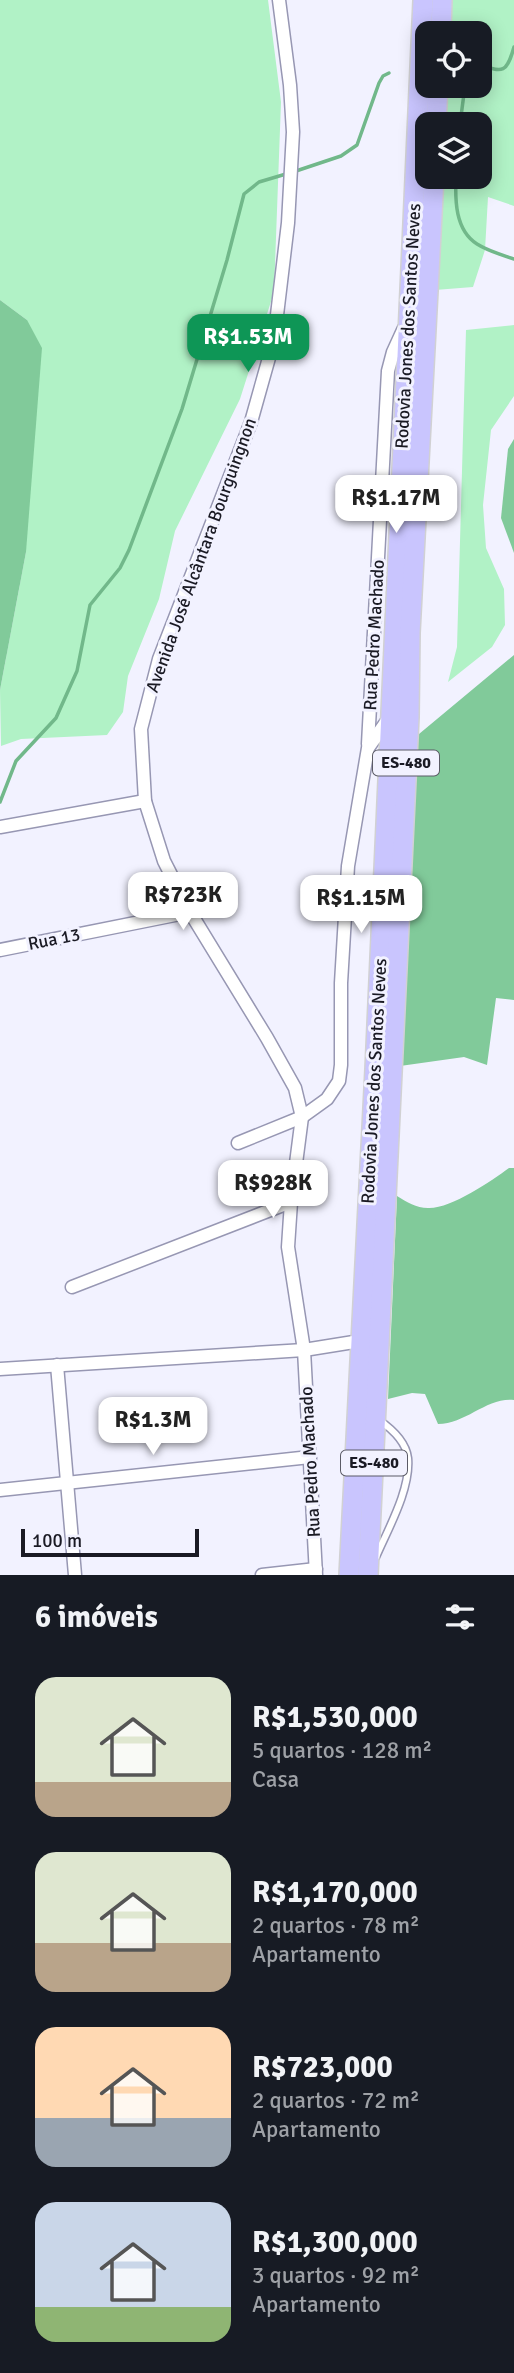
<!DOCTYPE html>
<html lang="pt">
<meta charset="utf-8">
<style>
:root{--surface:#171b24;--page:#20242c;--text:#f1f3f6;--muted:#9ea1a6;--accent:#0e9656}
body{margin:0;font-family:Signika,sans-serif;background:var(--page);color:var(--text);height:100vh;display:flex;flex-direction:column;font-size:26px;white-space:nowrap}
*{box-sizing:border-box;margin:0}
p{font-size:23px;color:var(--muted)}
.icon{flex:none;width:38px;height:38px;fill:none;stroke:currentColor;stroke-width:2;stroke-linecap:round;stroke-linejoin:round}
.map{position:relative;height:1575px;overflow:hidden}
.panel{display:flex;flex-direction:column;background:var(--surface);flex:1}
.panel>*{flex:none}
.fabs{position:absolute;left:415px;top:21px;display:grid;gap:14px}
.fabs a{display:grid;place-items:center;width:77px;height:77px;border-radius:14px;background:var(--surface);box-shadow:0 4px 18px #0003;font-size:35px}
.scale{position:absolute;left:21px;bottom:18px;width:178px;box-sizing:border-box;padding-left:7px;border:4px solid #1a1a24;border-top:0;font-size:19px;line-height:24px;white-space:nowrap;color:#1a1a24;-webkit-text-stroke:5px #f2f2ff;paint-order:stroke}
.price{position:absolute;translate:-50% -60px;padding:0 16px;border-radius:14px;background:#fff;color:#222;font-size:23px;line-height:46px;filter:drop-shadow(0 2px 4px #0008)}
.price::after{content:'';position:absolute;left:50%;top:42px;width:21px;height:16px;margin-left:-10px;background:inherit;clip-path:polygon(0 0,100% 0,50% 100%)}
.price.current{background:var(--accent);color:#fff}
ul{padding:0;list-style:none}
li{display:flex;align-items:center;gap:21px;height:175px;padding:0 35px}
li span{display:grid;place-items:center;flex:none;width:196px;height:140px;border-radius:21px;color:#555}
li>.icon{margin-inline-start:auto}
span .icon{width:84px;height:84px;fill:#fffc;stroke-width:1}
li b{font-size:30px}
h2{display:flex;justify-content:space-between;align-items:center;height:84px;padding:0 35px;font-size:30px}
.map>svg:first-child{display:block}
</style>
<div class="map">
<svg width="514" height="1575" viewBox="0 0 514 1575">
<rect width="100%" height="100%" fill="#f2f2ff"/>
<g fill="#b1f2c6">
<polygon points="0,0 268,0 281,102 274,292 240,399 175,531 159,599 128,676 123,712 107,735 21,739 1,746 0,690 26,552 27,320 0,300"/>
<polygon points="450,0 514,0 514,206 488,197 485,250 473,287 435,290 442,177 480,177 480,124 445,124 447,86 480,86 480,33 449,33"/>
<polygon points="514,325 514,396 491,430 483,505 486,548 504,589 505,625 492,647 448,682 457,647 466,330"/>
</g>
<g fill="#81ca9a">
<polygon points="0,300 27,320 42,348 26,552 0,690"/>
<polygon points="514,439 514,553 501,518 508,449"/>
<polygon points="514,655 514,1000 496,998 487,1065 464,1057 400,1066 413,739"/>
<path d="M509,1168H514V1400C487,1397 466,1424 438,1424L425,1394L412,1393L388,1399L397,1196C407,1202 416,1208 428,1208C451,1209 491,1181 509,1168Z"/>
</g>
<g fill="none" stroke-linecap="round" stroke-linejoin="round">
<g stroke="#71b88a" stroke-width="3.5">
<path d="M480,64C503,74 507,72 514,47"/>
<polyline points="460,124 465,86"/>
<polyline points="296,171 341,156 357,145 379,83 383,76 389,73"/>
<path d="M456,177C455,200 455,230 477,244C488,251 502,255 514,259"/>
<polyline points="0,802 16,761 56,718 77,671 90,605 120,568 129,550 182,409 227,260 244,194 259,182 286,174"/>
</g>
<defs>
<path id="lane" d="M376,1557C388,1529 411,1489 408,1458C406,1442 392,1429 379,1420"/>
<g id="street">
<polyline points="279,0 290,85 293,132 288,223 274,340 251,422 159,659 141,729 145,801 164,861 190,912 267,1038 295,1088 302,1117 291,1202 288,1247 304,1350 316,1575"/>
<polyline points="368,744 388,371 393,352 404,328"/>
<polyline points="0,827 145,801"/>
<polyline points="0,950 190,912"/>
<polyline points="238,1143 302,1117 327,1099 339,1081 341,1065 341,983 348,866 368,748 389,718"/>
<polyline points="72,1287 291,1202"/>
<polyline points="57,1365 75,1575"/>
<polyline points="0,1369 304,1350 360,1341"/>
<polyline points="0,1490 310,1457"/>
<polyline points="262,1575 316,1569"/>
</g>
<g id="primary">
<polyline points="441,33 442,0"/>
<polyline points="436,124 438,86"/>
<polyline points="349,1575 375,1069 423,0"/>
<polyline points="368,1575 409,717 410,633 434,177"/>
</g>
</defs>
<use href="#lane" stroke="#9797b3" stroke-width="9"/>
<use href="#street" stroke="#9797b3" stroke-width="15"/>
<use href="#primary" stroke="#d1d1d3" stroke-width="22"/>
<use href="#lane" stroke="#fff" stroke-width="6"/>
<use href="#street" stroke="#fff" stroke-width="12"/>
<use href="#primary" stroke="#c9c5fe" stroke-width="19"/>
</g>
<g text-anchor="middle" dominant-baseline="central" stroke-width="6" stroke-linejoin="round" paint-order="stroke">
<g fill="#f2f2ff" stroke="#5b5b66" stroke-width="2">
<rect x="373" y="750.5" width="66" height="25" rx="5"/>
<rect x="341" y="1450.5" width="66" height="25" rx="5"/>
</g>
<g font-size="16" font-weight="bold" fill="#1a1a24">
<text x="406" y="763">ES-480</text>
<text x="374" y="1463">ES-480</text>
</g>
<g font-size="18" fill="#1a1a24" stroke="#f2f2ff">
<text transform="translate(408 326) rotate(-87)">Rodovia Jones dos Santos Neves</text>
<text transform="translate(201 555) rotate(-70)">Avenida José Alcântara Bourguingnon</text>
<text transform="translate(374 635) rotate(-87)">Rua Pedro Machado</text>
<text transform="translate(54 939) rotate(-11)">Rua 13</text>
<text transform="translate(374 1081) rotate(-87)">Rodovia Jones dos Santos Neves</text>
<text transform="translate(310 1462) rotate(-93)">Rua Pedro Machado</text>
</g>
</g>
</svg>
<div class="fabs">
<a><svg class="icon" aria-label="locate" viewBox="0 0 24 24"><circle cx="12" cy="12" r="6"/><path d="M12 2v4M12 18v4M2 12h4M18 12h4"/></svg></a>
<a><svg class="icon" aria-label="layers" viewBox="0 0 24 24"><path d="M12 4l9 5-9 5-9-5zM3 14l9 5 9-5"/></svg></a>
</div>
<div class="scale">100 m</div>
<b class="price current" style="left:248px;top:374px">R$1.53M</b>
<b class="price" style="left:396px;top:535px">R$1.17M</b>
<b class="price" style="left:183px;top:932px">R$723K</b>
<b class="price" style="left:361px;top:935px">R$1.15M</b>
<b class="price" style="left:273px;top:1220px">R$928K</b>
<b class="price" style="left:153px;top:1457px">R$1.3M</b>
</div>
<section class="panel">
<h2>6 imóveis<svg class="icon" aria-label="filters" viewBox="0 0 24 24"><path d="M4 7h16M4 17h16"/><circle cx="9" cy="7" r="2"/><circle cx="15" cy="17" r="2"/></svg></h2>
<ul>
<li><span style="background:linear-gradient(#dfe7d0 75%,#b9a48a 0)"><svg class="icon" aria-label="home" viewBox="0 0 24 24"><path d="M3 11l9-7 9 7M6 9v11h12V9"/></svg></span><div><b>R$1,530,000</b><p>5 quartos · 128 m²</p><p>Casa</p></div></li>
<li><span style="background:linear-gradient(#dfe7d0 65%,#b9a48a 0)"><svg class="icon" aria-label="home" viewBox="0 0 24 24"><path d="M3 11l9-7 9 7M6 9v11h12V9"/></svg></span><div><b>R$1,170,000</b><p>2 quartos · 78 m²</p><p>Apartamento</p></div></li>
<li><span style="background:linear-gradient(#ffd9b3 65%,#9aa5b1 0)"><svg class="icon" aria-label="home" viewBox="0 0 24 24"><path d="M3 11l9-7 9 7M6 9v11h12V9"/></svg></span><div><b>R$723,000</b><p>2 quartos · 72 m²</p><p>Apartamento</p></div></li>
<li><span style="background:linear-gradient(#c9d6e8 75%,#8fb573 0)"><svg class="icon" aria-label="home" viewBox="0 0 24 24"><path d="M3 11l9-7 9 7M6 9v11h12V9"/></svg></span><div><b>R$1,300,000</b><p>3 quartos · 92 m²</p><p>Apartamento</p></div></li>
</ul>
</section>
